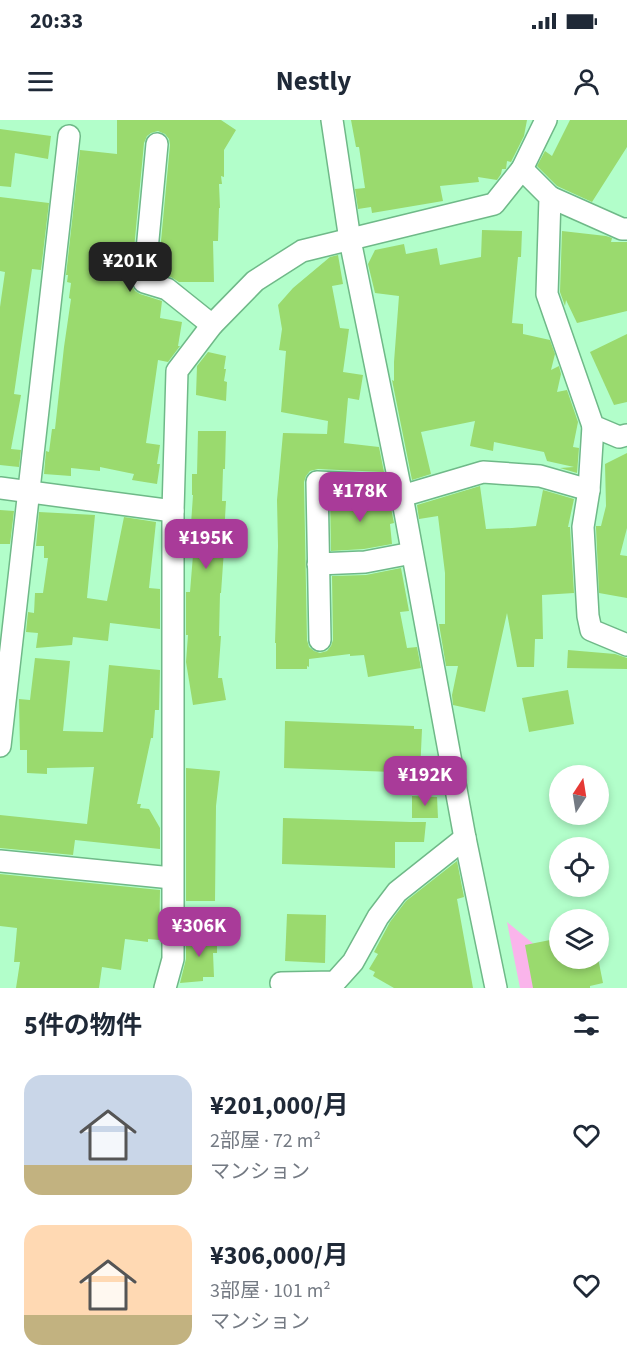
<!DOCTYPE html>
<html lang="ja">
<meta charset="utf-8">
<style>
:root{--surface:#fff;--page:#f6f6f7;--text:#1f2937;--muted:#747a83;--accent:#a93b99}
body{margin:0;font-family:"Source Sans 3","Noto Sans JP",sans-serif;background:var(--page);color:var(--text);height:100vh;display:flex;flex-direction:column;font-size:22px;white-space:nowrap}
*{box-sizing:border-box;margin:0}
p{font-size:20px;color:var(--muted)}
.icon{flex:none;width:33px;height:33px;fill:none;stroke:currentColor;stroke-width:2;stroke-linecap:round;stroke-linejoin:round}
.map{position:relative;height:868px;overflow:hidden}
.side{display:flex;flex-direction:column;background:var(--surface);flex:1}
.side>*{flex:none}
.needle{width:39px;rotate:12deg}
.fabs{position:absolute;left:549px;top:645px;display:grid;gap:12px}
.fabs a{display:grid;place-items:center;width:60px;height:60px;border-radius:50%;background:var(--surface);box-shadow:0 3px 9px #0003;font-size:30px}
.price{position:absolute;translate:-50% -51px;padding:0 14px;border-radius:12px;background:var(--accent);color:#fff;font-size:20px;line-height:39px;filter:drop-shadow(0 2px 3px #0008)}
.price::after{content:'';position:absolute;left:50%;top:36px;width:18px;height:14px;margin-left:-9px;background:inherit;clip-path:polygon(0 0,100% 0,50% 100%)}
.price.active{background:#222;color:#fff}
ul{padding:0;list-style:none}
li{display:flex;align-items:center;gap:18px;height:150px;padding:0 24px}
li span{display:grid;place-items:center;flex:none;width:168px;height:120px;border-radius:18px;color:#555}
li>.icon{margin-inline-start:auto}
span .icon{width:72px;height:72px;fill:#fffc;stroke-width:1}
li b{font-size:26px}
h2{display:flex;justify-content:space-between;align-items:center;height:72px;padding:0 24px;font-size:26px}
.status{display:flex;justify-content:space-between;align-items:center;height:42px;padding:0 30px;background:var(--surface);direction:ltr}
.status svg{height:16px;fill:currentColor}
header{display:flex;justify-content:space-between;align-items:center;height:78px;padding:0 24px;background:var(--surface);font-size:27px;font-weight:700}
.map>svg:first-child{display:block}
</style>
<div class="status"><b>20:33</b><svg viewBox="0 0 49 12"><path d="M0 12V9h3v3zM5 12V6h3v6zM10 12V3h3v9zM15 12V0h3v12zM26 1h20v11H26zM47 4h2v5h-2z"/></svg></div>
<header><svg class="icon" aria-label="menu" viewBox="0 0 24 24"><path d="M4 6h16M4 12h16M4 18h16"/></svg>Nestly<svg class="icon" aria-label="person" viewBox="0 0 24 24"><circle cx="12" cy="8" r="4"/><path d="M4 21q1-7 8-7t8 7"/></svg></header>
<div class="map">
<svg width="627" height="868" viewBox="0 0 627 868">
<rect width="100%" height="100%" fill="#b2feca"/>
<polygon fill="#fab4eb" points="507,802 587,868 520,868"/>
<g fill="#9ada6e">
<polygon points="117,0 221,0 236,10 224,30 224,57 221,56 222,64 219,64 220,88 219,88 218,121 213,121 214,162 179,162 171,157 158,153 170,25 169,19 165,14 158,11 151,13 147,16 144,23 131,161 132,166 135,171 140,174 162,181 160,198 182,202 178,226 180,226 168,242 158,240 150,296 146,323 160,325 157,344 160,344 157,364 132,360 134,354 100,347 100,351 71,348 71,356 44,354 46,331 49,332 52,309 55,309 64,227 71,179 69,178 71,163 67,162 68,155 66,155 80,30 117,34"/>
<polygon points="351,0 527,0 524,16 511,42 507,41 506,49 502,49 501,54 497,60 478,57 479,62 440,66 443,81 372,93 371,87 358,89 355,69 365,68 359,27 356,27"/>
<polygon points="570,0 627,0 627,27 592,82 557,66 537,46 545,31 552,36"/>
<polygon points="0,9 51,16 48,39 15,33 11,67 0,66"/>
<polygon points="0,77 49,83 41,150 32,149 14,274 21,275 11,329 21,330 19,347 0,345 0,187 5,152 0,151"/>
<polygon points="482,110 522,111 521,137 518,137 512,203 523,204 523,214 550,220 555,234 551,250 559,246 561,254 557,272 567,270 578,302 573,327 579,328 577,353 560,348 574,347 547,341 544,332 494,322 493,331 470,326 475,301 421,312 431,354 412,360 392,260 394,261 394,242 399,176 375,173 368,144 375,130 404,124 406,134 437,128 440,145 481,137"/>
<polygon points="562,111 606,116 612,118 611,122 627,122 627,191 577,203 566,180 565,186 560,172"/>
<polygon points="338,135 343,164 332,166 340,208 349,209 343,252 363,255 359,280 348,278 344,323 379,327 384,352 318,349 310,351 306,356 304,362 307,520 309,527 314,531 320,533 327,531 331,526 333,520 332,456 366,455 401,448 409,491 400,492 407,528 417,527 421,548 368,557 364,535 350,536 350,534 309,539 309,547 307,546 307,549 276,549 276,523 275,523 278,426 277,380 283,313 327,314 328,301 281,292 286,231 279,230 282,209 278,185 293,168 330,137"/>
<polygon points="627,214 627,282 614,285 590,232"/>
<polygon points="208,232 226,236 224,249 226,249 224,261 227,262 226,281 196,275 197,246"/>
<polygon points="198,311 226,311 225,349 223,349 222,381 226,381 224,415 225,415 221,473 220,473 219,516 221,516 218,558 222,558 226,580 193,585 186,542 188,515 186,515 186,472 190,472 193,435 189,434 193,375 192,375 192,354 197,354"/>
<polygon points="627,333 627,408 620,435 627,436 627,478 599,473 596,408 596,406 601,406 606,386 605,344"/>
<polygon points="480,366 486,409 512,408 536,406 543,370 574,379 568,407 570,407 574,473 542,475 543,519 535,519 534,547 517,547 507,493 485,592 453,585 452,575 458,546 446,546 439,504 445,504 445,453 438,396 419,399 417,385"/>
<polygon points="330,375 389,378 394,403 390,404 392,424 364,429 331,431"/>
<polygon points="0,390 14,391 10,424 0,424"/>
<polygon points="39,392 95,395 87,478 107,481 124,397 156,402 149,468 160,469 160,509 110,503 108,521 73,517 72,525 36,528 38,513 26,512 28,492 34,493 35,473 43,473 48,438 44,438 44,426 36,426"/>
<polygon points="568,530 615,534 627,538 627,549 567,548"/>
<polygon points="35,538 70,541 63,611 103,612 109,545 160,550 159,590 155,590 153,618 151,618 137,684 141,684 140,688 149,689 160,708 160,729 75,720 73,735 0,728 0,695 87,704 94,647 47,648 47,654 27,653 27,630 20,630 19,579 30,580"/>
<polygon points="568,570 574,604 529,612 522,578"/>
<polygon points="285,601 414,606 414,609 422,609 420,653 284,648"/>
<polygon points="186,648 220,651 216,686 215,781 186,781"/>
<polygon points="412,676 437,677 438,698 412,698"/>
<polygon points="283,698 411,702 426,702 424,722 395,722 395,748 282,744"/>
<polygon points="457,741 464,777 457,779 473,868 394,868 373,856 375,852 369,849 378,834 374,832 390,802 406,781"/>
<polygon points="0,754 160,770 159,820 148,819 148,822 125,819 121,850 102,847 99,868 16,868 20,842 14,842 17,808 0,806"/>
<polygon points="287,794 326,795 325,843 285,841"/>
<polygon points="186,815 217,815 217,833 213,833 214,857 203,857 203,861 180,863 186,839"/>
<polygon points="560,818 560,838 598,838 603,863 590,866 590,868 533,868 525,825"/>
</g>
<g fill="none" stroke-linecap="round" stroke-linejoin="round">
<defs>
<g id="minor">
<polyline points="332,0 350,120 402,376 465,718 496,868"/>
<polyline points="157,24 144,162 167,169 212,205"/>
<polyline points="522,49 550,77 547,174 593,306 619,317 627,315"/>
<polyline points="550,77 622,109 627,109"/>
<polyline points="593,306 589,370 583,407 588,496 591,510 627,525"/>
<polyline points="0,368 173,391"/>
<polyline points="402,376 483,352 540,356 589,370"/>
<polyline points="318,444 365,442 412,433"/>
<polyline points="320,520 317,362 400,366"/>
<polyline points="0,626 69,16"/>
<polyline points="0,741 172,758"/>
<polyline points="281,863 335,862 353,842 378,797 397,772 465,718"/>
<polyline points="165,868 173,839 173,391 177,251 212,205 255,161 302,131 494,84 522,49 546,0"/>
</g>
</defs>
<use href="#minor" stroke="#6fb988" stroke-width="24"/>
<use href="#minor" stroke="#fff" stroke-width="21"/>
</g>
</svg>
<div class="fabs">
<a><svg class="needle" viewBox="-14 -14 28 28"><path d="M0-13l5 13h-10z" fill="#e53935"/><path d="M0 13l5-13h-10z" fill="#747a83"/></svg></a>
<a><svg class="icon" aria-label="locate" viewBox="0 0 24 24"><circle cx="12" cy="12" r="6"/><path d="M12 2v4M12 18v4M2 12h4M18 12h4"/></svg></a>
<a><svg class="icon" aria-label="layers" viewBox="0 0 24 24"><path d="M12 4l9 5-9 5-9-5zM3 14l9 5 9-5"/></svg></a>
</div>
<b class="price active" style="left:130px;top:173px">¥201K</b>
<b class="price" style="left:360px;top:403px">¥178K</b>
<b class="price" style="left:206px;top:450px">¥195K</b>
<b class="price" style="left:425px;top:687px">¥192K</b>
<b class="price" style="left:199px;top:838px">¥306K</b>
</div>
<section class="side">
<h2>5件の物件<svg class="icon" aria-label="filters" viewBox="0 0 24 24"><path d="M4 7h16M4 17h16"/><circle cx="9" cy="7" r="2"/><circle cx="15" cy="17" r="2"/></svg></h2>
<ul>
<li><span style="background:linear-gradient(#c9d6e8 75%,#c2b280 0)"><svg class="icon" aria-label="home" viewBox="0 0 24 24"><path d="M3 11l9-7 9 7M6 9v11h12V9"/></svg></span><div><b>¥201,000/月</b><p>2部屋 · 72 m²</p><p>マンション</p></div><svg class="icon" aria-label="heart" viewBox="0 0 24 24"><path d="M12 20l-8-8c-3-5 5-10 8-4 3-6 11-1 8 4z"/></svg></li>
<li><span style="background:linear-gradient(#ffd9b3 75%,#c2b280 0)"><svg class="icon" aria-label="home" viewBox="0 0 24 24"><path d="M3 11l9-7 9 7M6 9v11h12V9"/></svg></span><div><b>¥306,000/月</b><p>3部屋 · 101 m²</p><p>マンション</p></div><svg class="icon" aria-label="heart" viewBox="0 0 24 24"><path d="M12 20l-8-8c-3-5 5-10 8-4 3-6 11-1 8 4z"/></svg></li>
</ul>
</section>
